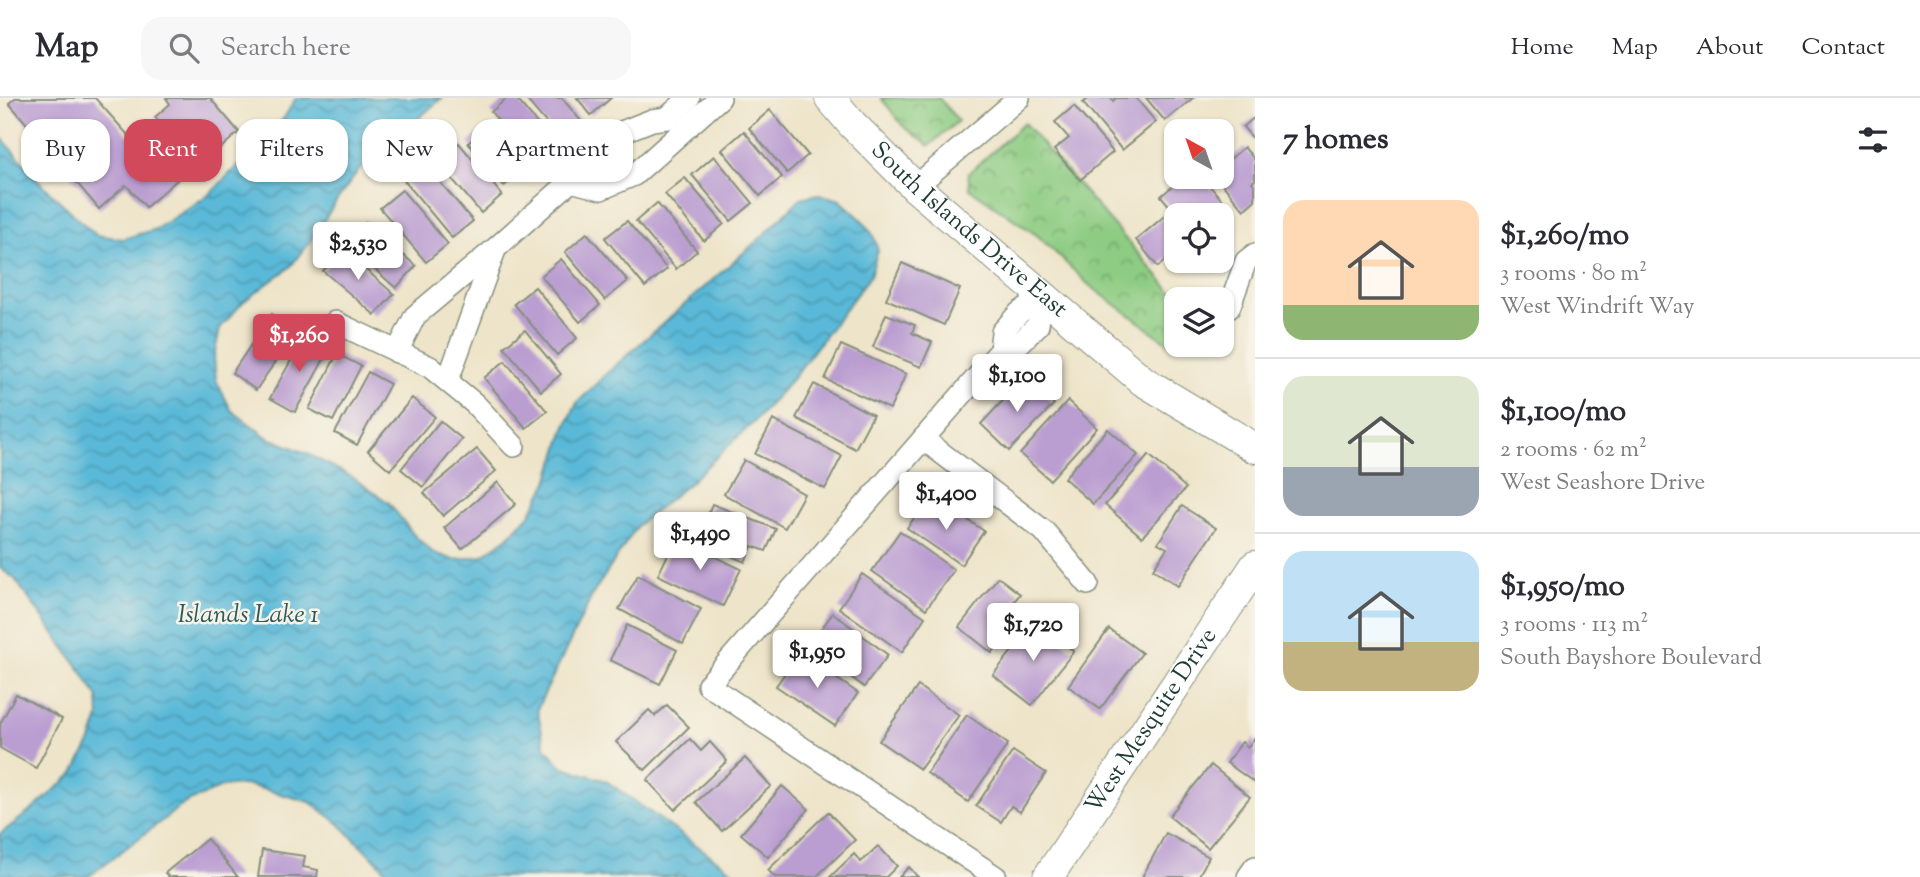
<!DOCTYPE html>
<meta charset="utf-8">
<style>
:root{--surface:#fff;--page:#f7f7f7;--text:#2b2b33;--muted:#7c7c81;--line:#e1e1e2;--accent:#d1495b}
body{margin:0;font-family:"Sorts Mill Goudy",serif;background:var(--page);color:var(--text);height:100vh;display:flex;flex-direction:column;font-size:26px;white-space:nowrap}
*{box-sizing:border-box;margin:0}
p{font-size:23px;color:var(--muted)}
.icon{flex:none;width:38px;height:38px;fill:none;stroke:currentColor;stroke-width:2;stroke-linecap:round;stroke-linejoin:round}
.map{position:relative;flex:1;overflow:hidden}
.side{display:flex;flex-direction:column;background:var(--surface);width:665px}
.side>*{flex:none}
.guide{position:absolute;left:21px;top:21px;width:665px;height:63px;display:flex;gap:14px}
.needle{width:46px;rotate:320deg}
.buttons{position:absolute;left:1164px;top:21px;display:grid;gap:14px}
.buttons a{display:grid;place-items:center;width:70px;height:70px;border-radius:14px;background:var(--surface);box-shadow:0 2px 5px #0004;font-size:35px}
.price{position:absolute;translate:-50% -60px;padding:0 16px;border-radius:7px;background:#fff;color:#222;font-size:23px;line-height:46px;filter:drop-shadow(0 2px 4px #0008)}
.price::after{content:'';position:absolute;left:50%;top:42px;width:21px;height:16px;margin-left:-10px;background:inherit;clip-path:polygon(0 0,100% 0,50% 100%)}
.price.selected{background:var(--accent);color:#fff}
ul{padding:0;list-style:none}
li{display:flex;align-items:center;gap:21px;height:175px;padding:0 28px}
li+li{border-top:2px solid var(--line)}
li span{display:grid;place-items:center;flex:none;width:196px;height:140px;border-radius:21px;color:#555}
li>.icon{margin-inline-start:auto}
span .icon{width:84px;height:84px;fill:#fffc;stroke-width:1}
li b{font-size:30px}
h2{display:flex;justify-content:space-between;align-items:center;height:84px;padding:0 28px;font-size:30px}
.chip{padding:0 24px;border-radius:21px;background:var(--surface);box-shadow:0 2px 5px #0004;font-size:24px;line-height:63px}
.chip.selected{background:var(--accent);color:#fff}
header{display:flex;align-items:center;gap:42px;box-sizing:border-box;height:98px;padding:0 35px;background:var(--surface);border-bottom:2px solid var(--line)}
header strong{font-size:33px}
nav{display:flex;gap:38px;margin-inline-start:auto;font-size:24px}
.search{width:490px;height:63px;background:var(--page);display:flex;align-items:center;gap:18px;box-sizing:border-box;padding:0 24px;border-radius:21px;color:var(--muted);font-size:26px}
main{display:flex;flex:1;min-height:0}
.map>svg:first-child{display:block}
</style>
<header>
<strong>Map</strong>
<div class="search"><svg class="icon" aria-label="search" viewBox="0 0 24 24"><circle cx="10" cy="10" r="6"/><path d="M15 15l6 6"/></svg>Search here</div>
<nav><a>Home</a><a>Map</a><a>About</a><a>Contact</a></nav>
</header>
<main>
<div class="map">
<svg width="1255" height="779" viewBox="0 0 1255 779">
<defs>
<pattern id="park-crowns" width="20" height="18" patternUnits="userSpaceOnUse" patternTransform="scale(1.75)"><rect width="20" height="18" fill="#8dcc82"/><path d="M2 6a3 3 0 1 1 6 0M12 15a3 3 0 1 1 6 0" fill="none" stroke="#73a76b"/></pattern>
<pattern id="water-waves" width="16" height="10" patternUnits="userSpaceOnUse" patternTransform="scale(1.75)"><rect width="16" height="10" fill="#5ab9d8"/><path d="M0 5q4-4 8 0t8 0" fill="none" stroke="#4a98b0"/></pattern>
</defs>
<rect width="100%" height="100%" fill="#f7f3e8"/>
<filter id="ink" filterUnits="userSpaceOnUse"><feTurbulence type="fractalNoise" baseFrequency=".0143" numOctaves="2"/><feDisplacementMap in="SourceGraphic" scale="14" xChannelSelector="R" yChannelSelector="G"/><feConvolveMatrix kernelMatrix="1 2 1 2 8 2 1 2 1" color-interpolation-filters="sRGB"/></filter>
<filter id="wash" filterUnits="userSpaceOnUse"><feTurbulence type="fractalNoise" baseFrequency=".00686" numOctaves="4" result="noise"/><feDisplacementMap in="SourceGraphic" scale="28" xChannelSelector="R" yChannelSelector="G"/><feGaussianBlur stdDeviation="1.57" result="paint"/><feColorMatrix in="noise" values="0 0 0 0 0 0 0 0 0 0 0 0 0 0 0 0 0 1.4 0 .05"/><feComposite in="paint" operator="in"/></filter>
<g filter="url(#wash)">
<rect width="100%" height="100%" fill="#eee4c9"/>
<g fill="url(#park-crowns)" stroke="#56845b" stroke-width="2">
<polygon points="881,0 939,0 958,23 929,48 903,28"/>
<polygon points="1024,25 1178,201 1176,201 1176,240 1173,249 1089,187 1038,138 970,91 968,76"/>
</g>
<polygon fill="url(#water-waves)" stroke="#3c7b86" stroke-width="2" points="296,0 442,0 359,72 337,102 311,143 290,169 243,204 220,230 214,259 216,282 231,312 267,339 308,356 352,379 389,405 414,437 432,454 454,462 482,458 508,439 529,418 548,384 564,333 576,306 608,274 766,135 801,100 819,96 840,102 861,121 873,137 878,152 870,178 793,280 754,324 688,386 637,428 594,494 537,611 545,649 561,668 606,683 741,779 391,779 381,767 337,724 310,704 248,687 224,688 185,705 88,779 0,779 0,736 33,711 74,675 91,643 99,619 98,599 84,577 14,480 0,470 0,38 38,82 79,122 96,137 123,141 156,131 210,96 284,20"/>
<g id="blocks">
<g fill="#ba9dd1">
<polygon points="15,0 95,0 152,64 176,43 155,19 170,6 166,0 210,0 239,34 197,71 194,67 146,109 126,87 99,111 9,5"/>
<polygon points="507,0 516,0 555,47 534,65 491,14"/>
<polygon points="525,0 562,0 581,23 560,41"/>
<polygon points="577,0 611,0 591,17"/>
<polygon points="1089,0 1111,0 1113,3 1116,0 1136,0 1156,24 1122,52 1083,5"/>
<polygon points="1146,0 1193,0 1165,23"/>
<polygon points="1074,8 1113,54 1080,82 1054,52 1069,40 1055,24"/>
<polygon points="770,12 808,57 787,75 749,30"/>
<polygon points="1255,19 1255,43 1243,29"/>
<polygon points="489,27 525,71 504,88 468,45"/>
<polygon points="744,33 782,79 760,98 722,52"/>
<polygon points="459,45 502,97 481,115 437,63"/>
<polygon points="1244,49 1255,62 1255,82 1252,84 1255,88 1255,102 1244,112 1216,79 1222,79 1222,68"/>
<polygon points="714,58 753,105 731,123 692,77"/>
<polygon points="423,64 473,123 452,140 403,81"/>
<polygon points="1183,79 1202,79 1235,117 1222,129 1222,117 1177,117 1161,98"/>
<polygon points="685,80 724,126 704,143 665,96"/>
<polygon points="402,92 448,146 426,164 380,110"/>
<polygon points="657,105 697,153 676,171 636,123"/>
<polygon points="1167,116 1176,126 1176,163 1186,163 1177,171 1168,160 1158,169 1136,142"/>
<polygon points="627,123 667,171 645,189 605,140"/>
<polygon points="366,124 416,168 396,190 346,146"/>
<polygon points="587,135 628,183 605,202 565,154"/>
<polygon points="342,151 394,196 375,217 323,173"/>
<polygon points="561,161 600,207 580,224 541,178"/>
<polygon points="902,165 960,191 944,227 886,201"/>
<polygon points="535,189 577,240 557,257 514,206"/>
<polygon points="272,216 296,233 256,292 232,275"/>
<polygon points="886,216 915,227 912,235 932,244 921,269 873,249"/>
<polygon points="525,232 561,276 541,293 504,249"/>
<polygon points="304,239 329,252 295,314 270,300"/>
<polygon points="841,247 906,276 890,311 825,281"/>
<polygon points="337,256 361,268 333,323 309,311"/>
<polygon points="505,263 547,313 526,330 484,280"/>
<polygon points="368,274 390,286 357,347 335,335"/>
<polygon points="1025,279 1054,306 1009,353 981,326"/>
<polygon points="814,286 873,317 855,351 796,320"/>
<polygon points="412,300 435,319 390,372 368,353"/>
<polygon points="1068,303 1097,330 1050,382 1020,356"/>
<polygon points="773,322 842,358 825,391 755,356"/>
<polygon points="440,323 462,341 423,389 401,371"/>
<polygon points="1108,331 1138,357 1093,406 1064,380"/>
<polygon points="477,351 496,373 443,418 424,395"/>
<polygon points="1149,357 1186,390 1142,439 1105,407"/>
<polygon points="744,362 804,396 785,430 724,396"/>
<polygon points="498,384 516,406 462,451 444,430"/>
<polygon points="925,405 940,415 946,407 984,433 961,467 907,430"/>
<polygon points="712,406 776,431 766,453 752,448 745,464 697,444"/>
<polygon points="1182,408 1216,430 1178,488 1153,471 1167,450 1158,445"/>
<polygon points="900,433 954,472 926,511 872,473"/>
<polygon points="676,440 741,471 723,508 658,477"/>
<polygon points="862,476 925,519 902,554 839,510"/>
<polygon points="638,477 701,511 683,546 619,511"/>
<polygon points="998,479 1020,496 1008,511 1019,520 992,555 959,529"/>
<polygon points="833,515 888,557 864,589 809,547"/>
<polygon points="1035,524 1074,553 1032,607 993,577"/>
<polygon points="627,527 677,552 660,586 610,562"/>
<polygon points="1109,531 1142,555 1100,611 1068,588"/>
<polygon points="799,555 858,595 835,628 776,588"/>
<polygon points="918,588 959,617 920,671 879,643"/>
<polygon points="16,596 62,621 36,670 0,650 0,626"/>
<polygon points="667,607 689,629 645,672 616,644 649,612 655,618"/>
<polygon points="967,617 1008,646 968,704 927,675"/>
<polygon points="1255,639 1255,685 1227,665 1242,644 1248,649"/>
<polygon points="690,641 701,653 710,644 727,663 675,712 647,682"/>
<polygon points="1013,653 1046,675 1020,714 1011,708 1001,724 976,708"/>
<polygon points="745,660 771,688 722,733 696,704"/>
<polygon points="1211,667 1250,699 1208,750 1169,718"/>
<polygon points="782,688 809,711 768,759 741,736"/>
<polygon points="828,714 855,742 816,779 775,779 768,772"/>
<polygon points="1166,735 1209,759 1198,779 1142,779"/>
<polygon points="207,741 238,779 169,779 165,775"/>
<polygon points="878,748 897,768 886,779 830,779 854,756 861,764"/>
<polygon points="262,752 305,758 303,769 318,772 317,779 258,779"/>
<polygon points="909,769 918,779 899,779"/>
</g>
</g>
</g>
<g filter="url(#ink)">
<use href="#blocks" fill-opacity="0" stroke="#86907e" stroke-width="2"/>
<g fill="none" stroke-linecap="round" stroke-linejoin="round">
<defs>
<g id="street">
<polyline points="571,83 601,91 634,77 720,0"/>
<polyline points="915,89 1019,0"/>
<polyline points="1229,210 1246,163 1255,156"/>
<polyline points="335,224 430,269 475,306 514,348"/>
<polyline points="1000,253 1002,234 1019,215 1042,199"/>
<polyline points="397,254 415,218 496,150 571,83 614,37 652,22 667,20 689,0"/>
<polyline points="448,282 495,152"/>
<polyline points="923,341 1044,433 1088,486"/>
<polyline points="996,779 708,587 1000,253 1021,244 1038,227 1042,199"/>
<polyline points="1248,779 1255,769"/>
</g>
<g id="secondary">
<path id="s1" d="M830,0L852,26L915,89L1143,283L1255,350"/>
<path id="s2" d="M1048,779L1255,468"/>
</g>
</defs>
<use href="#street" stroke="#86907e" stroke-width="24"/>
<use href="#secondary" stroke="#86907e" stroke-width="32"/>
<use href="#street" stroke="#fff" stroke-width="21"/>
<use href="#secondary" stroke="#fff" stroke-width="30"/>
</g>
</g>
<g text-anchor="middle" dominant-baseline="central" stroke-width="5" stroke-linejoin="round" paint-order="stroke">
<g font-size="24" fill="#1f3d34" stroke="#f7f3e8">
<text stroke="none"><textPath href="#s1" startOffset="192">South Islands Drive East</textPath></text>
<text stroke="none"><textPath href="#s2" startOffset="187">West Mesquite Drive</textPath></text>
</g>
<g font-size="26" font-style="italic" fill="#2e5c5d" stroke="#f7f3e8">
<text x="248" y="517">Islands Lake 1</text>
</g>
</g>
</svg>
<div class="buttons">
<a><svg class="needle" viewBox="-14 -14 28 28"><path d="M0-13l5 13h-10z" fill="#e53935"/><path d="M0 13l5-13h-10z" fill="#7c7c81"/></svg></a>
<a><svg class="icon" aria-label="locate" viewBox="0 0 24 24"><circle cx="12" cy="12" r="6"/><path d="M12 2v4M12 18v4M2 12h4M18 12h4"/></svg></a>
<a><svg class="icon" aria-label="layers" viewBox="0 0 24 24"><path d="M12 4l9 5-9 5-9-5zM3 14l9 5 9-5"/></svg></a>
</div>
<b class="price" style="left:358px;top:184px">$2,530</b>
<b class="price selected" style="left:299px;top:276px">$1,260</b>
<b class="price" style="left:1017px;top:316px">$1,100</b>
<b class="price" style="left:946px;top:434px">$1,400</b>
<b class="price" style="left:700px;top:474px">$1,490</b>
<b class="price" style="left:1033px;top:565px">$1,720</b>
<b class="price" style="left:817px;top:592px">$1,950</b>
<div class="guide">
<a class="chip">Buy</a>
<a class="chip selected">Rent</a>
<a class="chip">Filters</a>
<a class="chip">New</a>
<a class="chip">Apartment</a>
</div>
</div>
<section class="side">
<h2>7 homes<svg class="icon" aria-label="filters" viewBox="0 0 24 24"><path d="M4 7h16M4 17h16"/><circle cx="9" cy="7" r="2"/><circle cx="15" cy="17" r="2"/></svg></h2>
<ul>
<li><span style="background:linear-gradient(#ffd9b3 75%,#8fb573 0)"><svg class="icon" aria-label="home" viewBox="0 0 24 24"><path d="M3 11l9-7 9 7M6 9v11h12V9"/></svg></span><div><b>$1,260/mo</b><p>3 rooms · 80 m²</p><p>West Windrift Way</p></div></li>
<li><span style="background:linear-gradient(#dfe7d0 65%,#9aa5b1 0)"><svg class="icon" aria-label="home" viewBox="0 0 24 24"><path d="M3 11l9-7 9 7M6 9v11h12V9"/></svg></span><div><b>$1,100/mo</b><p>2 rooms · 62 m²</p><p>West Seashore Drive</p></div></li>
<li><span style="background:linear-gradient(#bfe0f5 65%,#c2b280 0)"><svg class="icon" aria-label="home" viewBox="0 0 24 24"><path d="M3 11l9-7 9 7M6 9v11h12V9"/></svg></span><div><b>$1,950/mo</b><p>3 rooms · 113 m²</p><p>South Bayshore Boulevard</p></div></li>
</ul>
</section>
</main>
